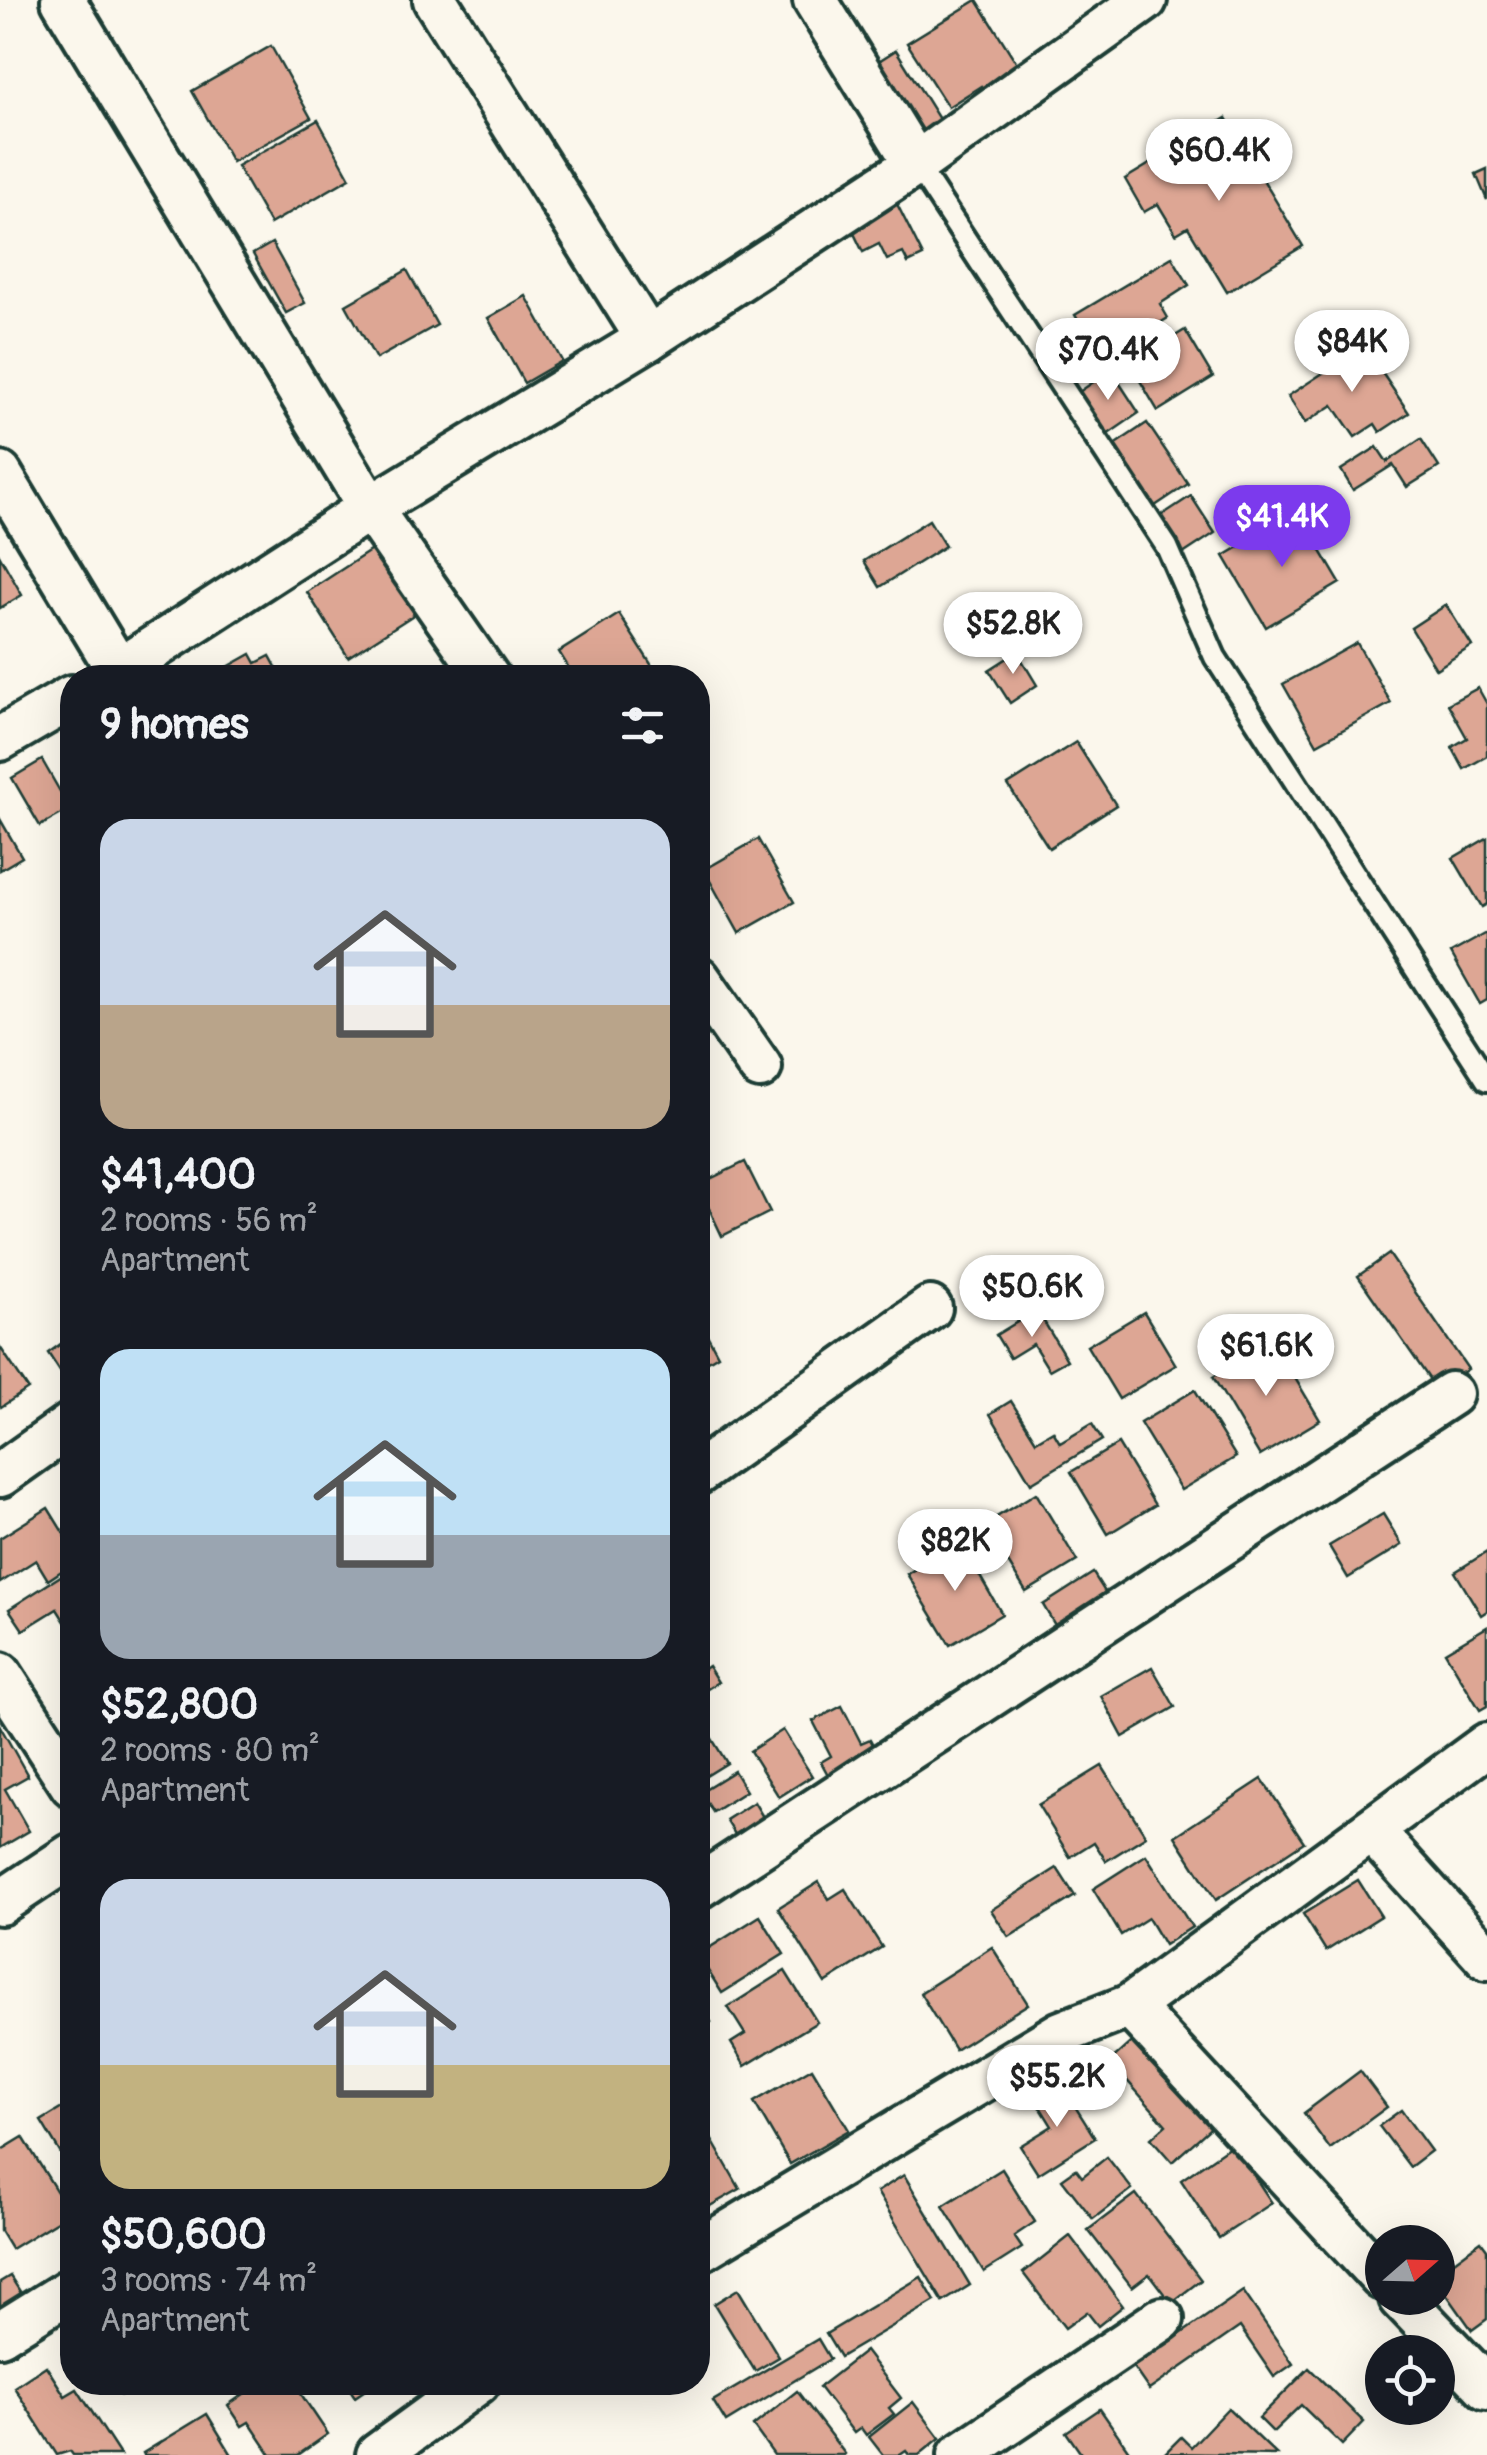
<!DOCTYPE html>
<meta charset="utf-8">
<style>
:root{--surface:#171b24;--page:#242831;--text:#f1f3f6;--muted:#9ea1a6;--accent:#7c3aed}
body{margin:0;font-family:Pangolin,sans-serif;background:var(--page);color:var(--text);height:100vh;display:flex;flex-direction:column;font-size:38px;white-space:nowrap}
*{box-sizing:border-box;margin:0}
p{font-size:32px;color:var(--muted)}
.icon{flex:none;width:55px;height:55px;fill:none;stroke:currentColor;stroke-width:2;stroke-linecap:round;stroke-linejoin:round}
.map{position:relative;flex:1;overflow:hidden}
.sheet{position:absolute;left:60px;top:665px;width:650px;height:1730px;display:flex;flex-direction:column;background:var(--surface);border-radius:40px;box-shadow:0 10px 40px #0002}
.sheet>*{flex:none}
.needle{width:65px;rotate:70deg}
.tools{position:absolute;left:1365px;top:2225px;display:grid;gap:20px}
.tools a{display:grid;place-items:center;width:90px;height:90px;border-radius:50%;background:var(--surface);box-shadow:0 10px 40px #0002;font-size:50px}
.price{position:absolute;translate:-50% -85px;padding:0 22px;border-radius:35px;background:#fff;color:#222;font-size:32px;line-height:65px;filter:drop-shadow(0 2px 5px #0008)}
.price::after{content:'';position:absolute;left:50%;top:60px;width:30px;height:22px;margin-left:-15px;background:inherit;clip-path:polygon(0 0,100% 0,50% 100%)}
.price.active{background:var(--accent);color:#fff}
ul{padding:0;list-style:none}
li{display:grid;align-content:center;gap:20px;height:530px;padding:0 40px}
li span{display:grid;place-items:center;height:310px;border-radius:30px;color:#555}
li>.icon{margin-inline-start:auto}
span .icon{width:180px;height:180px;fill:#fffc;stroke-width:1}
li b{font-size:42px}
h2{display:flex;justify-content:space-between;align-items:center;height:120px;padding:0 40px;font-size:42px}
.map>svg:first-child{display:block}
</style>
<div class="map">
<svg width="1487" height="2455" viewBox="0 0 1487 2455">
<rect width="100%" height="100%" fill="#fbf7ec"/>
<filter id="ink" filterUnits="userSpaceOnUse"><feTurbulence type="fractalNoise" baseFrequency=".01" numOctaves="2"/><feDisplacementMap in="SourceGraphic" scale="20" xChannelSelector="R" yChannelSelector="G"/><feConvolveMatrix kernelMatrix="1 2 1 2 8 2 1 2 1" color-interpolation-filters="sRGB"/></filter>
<g filter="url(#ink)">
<g fill="#dda694" stroke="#1f3d34" stroke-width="2.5">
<polygon points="977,0 1023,73 987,95 981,86 948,107 907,43"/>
<polygon points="271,46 311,118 232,162 192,91"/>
<polygon points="896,50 947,132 921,148 871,66"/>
<polygon points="1226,118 1303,246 1227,292 1188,227 1176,234 1158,204 1144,212 1125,179"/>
<polygon points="318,120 350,178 270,224 237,166"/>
<polygon points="1487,169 1487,200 1476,174"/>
<polygon points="896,202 923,256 908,263 903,253 887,260 879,244 863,252 850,225"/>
<polygon points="272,243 305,303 286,313 253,254"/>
<polygon points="1172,257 1189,285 1160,304 1168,318 1101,359 1075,315"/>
<polygon points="407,270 437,325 376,359 346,305"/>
<polygon points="526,296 562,361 524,383 488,318"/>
<polygon points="1185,330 1213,377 1158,411 1130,364"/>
<polygon points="1364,346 1409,413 1380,432 1375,424 1355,437 1333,405 1305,423 1288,396"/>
<polygon points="1111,370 1139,413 1104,437 1076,394"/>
<polygon points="1147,423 1188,484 1152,508 1111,447"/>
<polygon points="1421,439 1439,467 1407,487 1393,465 1353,490 1341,470 1377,447 1387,462"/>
<polygon points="1191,496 1215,533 1180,556 1156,519"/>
<polygon points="1298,512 1340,583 1266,627 1224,556"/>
<polygon points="929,520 945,546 880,587 864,561"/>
<polygon points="373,549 415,614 348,657 307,592"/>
<polygon points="0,556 22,595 0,608"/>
<polygon points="1446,605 1472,646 1436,669 1411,628"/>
<polygon points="619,614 654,669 641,678 575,678 559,652"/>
<polygon points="1357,643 1391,703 1317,744 1283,684"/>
<polygon points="1017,652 1037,685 1010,703 989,670"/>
<polygon points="251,654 256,663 270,656 281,676 208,678"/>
<polygon points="1478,688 1487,704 1487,756 1464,769 1452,747 1467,738 1448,704"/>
<polygon points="1076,742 1116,805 1049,848 1008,785"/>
<polygon points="42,760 70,809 40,826 12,778"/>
<polygon points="0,819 22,857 0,870"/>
<polygon points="1487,838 1487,904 1482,907 1453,858"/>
<polygon points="758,839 794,902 739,933 704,870"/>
<polygon points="1487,933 1487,1000 1480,1004 1451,953"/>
<polygon points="745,1162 770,1212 722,1236 698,1185"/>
<polygon points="1389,1254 1468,1369 1437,1390 1358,1276"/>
<polygon points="1037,1310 1067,1360 1049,1370 1033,1344 1010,1358 996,1335"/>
<polygon points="1144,1312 1176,1365 1119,1399 1087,1346"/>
<polygon points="698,1318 718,1355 698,1367"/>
<polygon points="72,1336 72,1390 48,1353"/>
<polygon points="1273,1341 1320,1420 1260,1456 1213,1377"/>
<polygon points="0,1347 28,1389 1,1407 0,1405"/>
<polygon points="1195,1390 1236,1457 1181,1490 1140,1423"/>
<polygon points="1011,1401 1036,1441 1053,1431 1060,1443 1092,1424 1102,1440 1031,1483 990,1414"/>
<polygon points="1118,1444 1155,1505 1108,1534 1071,1472"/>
<polygon points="1036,1493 1077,1561 1026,1592 996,1543 989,1548 977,1529"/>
<polygon points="48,1508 72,1547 72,1564 48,1580 36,1560 0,1583 0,1538"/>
<polygon points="1383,1514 1402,1545 1348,1578 1329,1546"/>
<polygon points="960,1542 1002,1614 950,1645 907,1574"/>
<polygon points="1487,1552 1487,1611 1481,1615 1455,1572"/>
<polygon points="70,1570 72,1633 57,1609 23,1630 9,1609"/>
<polygon points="1093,1573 1107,1595 1056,1627 1043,1605"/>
<polygon points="1487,1627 1487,1706 1480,1710 1445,1652"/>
<polygon points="708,1666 718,1682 698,1695 698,1673"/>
<polygon points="1152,1667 1175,1707 1123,1737 1101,1696"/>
<polygon points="842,1706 861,1743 870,1739 880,1758 833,1784 821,1762 831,1756 813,1721"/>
<polygon points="698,1716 727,1763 698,1781"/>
<polygon points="0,1726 28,1776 5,1789 29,1831 0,1848"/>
<polygon points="783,1730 812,1776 779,1797 750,1751"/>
<polygon points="1102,1766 1146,1836 1106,1861 1094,1842 1070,1857 1038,1805"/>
<polygon points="734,1771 746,1791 713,1812 700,1792"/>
<polygon points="1262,1779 1304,1842 1216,1900 1175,1836"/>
<polygon points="754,1802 769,1827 741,1844 726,1820"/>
<polygon points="1146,1855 1192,1927 1164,1945 1148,1918 1121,1935 1093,1889"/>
<polygon points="1057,1868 1075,1896 1009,1937 991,1910"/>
<polygon points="1358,1880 1381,1916 1326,1951 1303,1914"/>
<polygon points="819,1882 829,1899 845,1889 882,1947 825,1983 778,1908"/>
<polygon points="760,1916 784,1954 722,1993 698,1955"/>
<polygon points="992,1947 1028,2004 955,2050 920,1993"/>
<polygon points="785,1971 817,2022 745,2066 731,2043 745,2034 728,2007"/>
<polygon points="700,2006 711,2022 698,2031 698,2007"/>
<polygon points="1139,2035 1216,2123 1172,2162 1151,2138 1166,2125 1110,2061"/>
<polygon points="812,2068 849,2130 790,2164 754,2102"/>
<polygon points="1360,2071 1387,2107 1330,2149 1304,2113"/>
<polygon points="1059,2081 1095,2138 1038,2174 1020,2146 1052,2126 1034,2097"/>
<polygon points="72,2102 72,2167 70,2169 41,2121"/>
<polygon points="1401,2110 1431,2151 1410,2167 1379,2126"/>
<polygon points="705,2128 740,2189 701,2211 698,2205 698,2132"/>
<polygon points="23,2137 70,2213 11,2249 0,2231 0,2151"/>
<polygon points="1233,2144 1272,2203 1219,2238 1181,2180"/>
<polygon points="1107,2157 1132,2189 1093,2219 1062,2179 1076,2169 1082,2177"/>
<polygon points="1002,2169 1035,2222 1014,2236 1022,2248 984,2272 943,2206"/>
<polygon points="904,2175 970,2285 943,2302 877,2192"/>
<polygon points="1136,2194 1201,2280 1171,2303 1149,2274 1132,2287 1088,2230"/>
<polygon points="1070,2236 1123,2306 1098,2326 1087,2312 1065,2328 1023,2273"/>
<polygon points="1481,2241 1487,2249 1487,2319 1472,2330 1438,2282 1438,2273"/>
<polygon points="10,2276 23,2296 0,2310 0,2282"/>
<polygon points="921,2277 935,2301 840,2357 826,2334"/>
<polygon points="738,2289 779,2357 755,2371 714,2304"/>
<polygon points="1243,2291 1293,2364 1274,2377 1240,2327 1149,2390 1133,2367"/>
<polygon points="818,2339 830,2359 726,2422 713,2401"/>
<polygon points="865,2351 901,2398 889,2408 894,2414 866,2435 861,2428 854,2433 819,2387"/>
<polygon points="46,2366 65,2396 77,2389 120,2455 73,2455 70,2451 57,2455 14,2387"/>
<polygon points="1309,2368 1364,2422 1342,2445 1301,2405 1273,2432 1259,2418"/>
<polygon points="113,2382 140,2382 121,2395"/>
<polygon points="261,2382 293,2382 328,2434 298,2455 271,2455 249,2422 242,2426 228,2405"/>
<polygon points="345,2382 377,2382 355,2397"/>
<polygon points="797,2391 845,2454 844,2455 774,2455 753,2426"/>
<polygon points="913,2402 940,2438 919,2455 909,2455 906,2451 900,2455 883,2455 869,2437"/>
<polygon points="1228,2408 1277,2455 1165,2453 1181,2437 1191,2447"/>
<polygon points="1100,2409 1132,2455 1082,2455 1066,2432"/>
<polygon points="207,2414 232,2455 144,2455 143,2453"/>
</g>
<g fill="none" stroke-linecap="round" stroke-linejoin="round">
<defs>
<polyline id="service" points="916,164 1167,547 1215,657 1487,1080"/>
<g id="minor">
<polyline points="63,0 370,508 488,678"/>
<polyline points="435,0 648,339"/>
<polyline points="815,0 916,164"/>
<polyline points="0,474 123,678"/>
<polyline points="107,678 370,508 648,339 916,164 1145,0"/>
<polyline points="0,739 72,697"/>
<polyline points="698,978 760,1067"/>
<polyline points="698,1473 930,1308"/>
<polyline points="0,1475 72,1424"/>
<polyline points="0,1674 72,1785"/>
<polyline points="1372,1831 1487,1958"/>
<polyline points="698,1887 1451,1394"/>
<polyline points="0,1903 72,1855"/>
<polyline points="1130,2006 1382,2278"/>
<polyline points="698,2251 1061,2033 1130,2006 1487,1745"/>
<polyline points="1401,2298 1487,2388"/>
<polyline points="0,2334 72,2289"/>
<polyline points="378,2455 478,2382"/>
<polyline points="960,2455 1162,2319"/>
</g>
</defs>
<use href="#service" stroke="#1f3d34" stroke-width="28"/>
<use href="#minor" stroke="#1f3d34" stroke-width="50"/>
<use href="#service" stroke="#fbf7ec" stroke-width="20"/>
<use href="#minor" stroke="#fbf7ec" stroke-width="42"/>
</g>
</g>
</svg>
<div class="tools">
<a><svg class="needle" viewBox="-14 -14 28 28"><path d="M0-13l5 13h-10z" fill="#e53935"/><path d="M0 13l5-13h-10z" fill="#9ea1a6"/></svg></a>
<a><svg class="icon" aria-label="locate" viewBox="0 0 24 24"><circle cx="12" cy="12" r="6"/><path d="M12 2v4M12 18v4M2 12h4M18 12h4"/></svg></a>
</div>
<b class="price" style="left:1219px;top:204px">$60.4K</b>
<b class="price" style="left:1352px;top:395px">$84K</b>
<b class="price" style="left:1108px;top:403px">$70.4K</b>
<b class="price active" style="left:1282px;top:570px">$41.4K</b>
<b class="price" style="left:1013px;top:677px">$52.8K</b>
<b class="price" style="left:1032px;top:1340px">$50.6K</b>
<b class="price" style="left:1266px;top:1399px">$61.6K</b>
<b class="price" style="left:955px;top:1594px">$82K</b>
<b class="price" style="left:1057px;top:2130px">$55.2K</b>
<section class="sheet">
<h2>9 homes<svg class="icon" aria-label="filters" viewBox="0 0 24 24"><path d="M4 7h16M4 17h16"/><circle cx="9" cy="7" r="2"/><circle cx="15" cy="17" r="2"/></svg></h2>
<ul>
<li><span style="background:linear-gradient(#c9d6e8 60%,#b9a48a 0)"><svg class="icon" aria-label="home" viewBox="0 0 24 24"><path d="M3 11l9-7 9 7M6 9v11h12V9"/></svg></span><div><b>$41,400</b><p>2 rooms · 56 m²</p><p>Apartment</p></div></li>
<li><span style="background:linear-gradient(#bfe0f5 60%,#9aa5b1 0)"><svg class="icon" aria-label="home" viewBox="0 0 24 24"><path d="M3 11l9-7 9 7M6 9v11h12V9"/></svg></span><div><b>$52,800</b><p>2 rooms · 80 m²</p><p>Apartment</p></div></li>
<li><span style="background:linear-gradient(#c9d6e8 60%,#c2b280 0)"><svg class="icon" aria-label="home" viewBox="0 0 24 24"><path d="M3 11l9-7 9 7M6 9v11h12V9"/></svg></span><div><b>$50,600</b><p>3 rooms · 74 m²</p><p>Apartment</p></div></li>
</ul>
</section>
</div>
